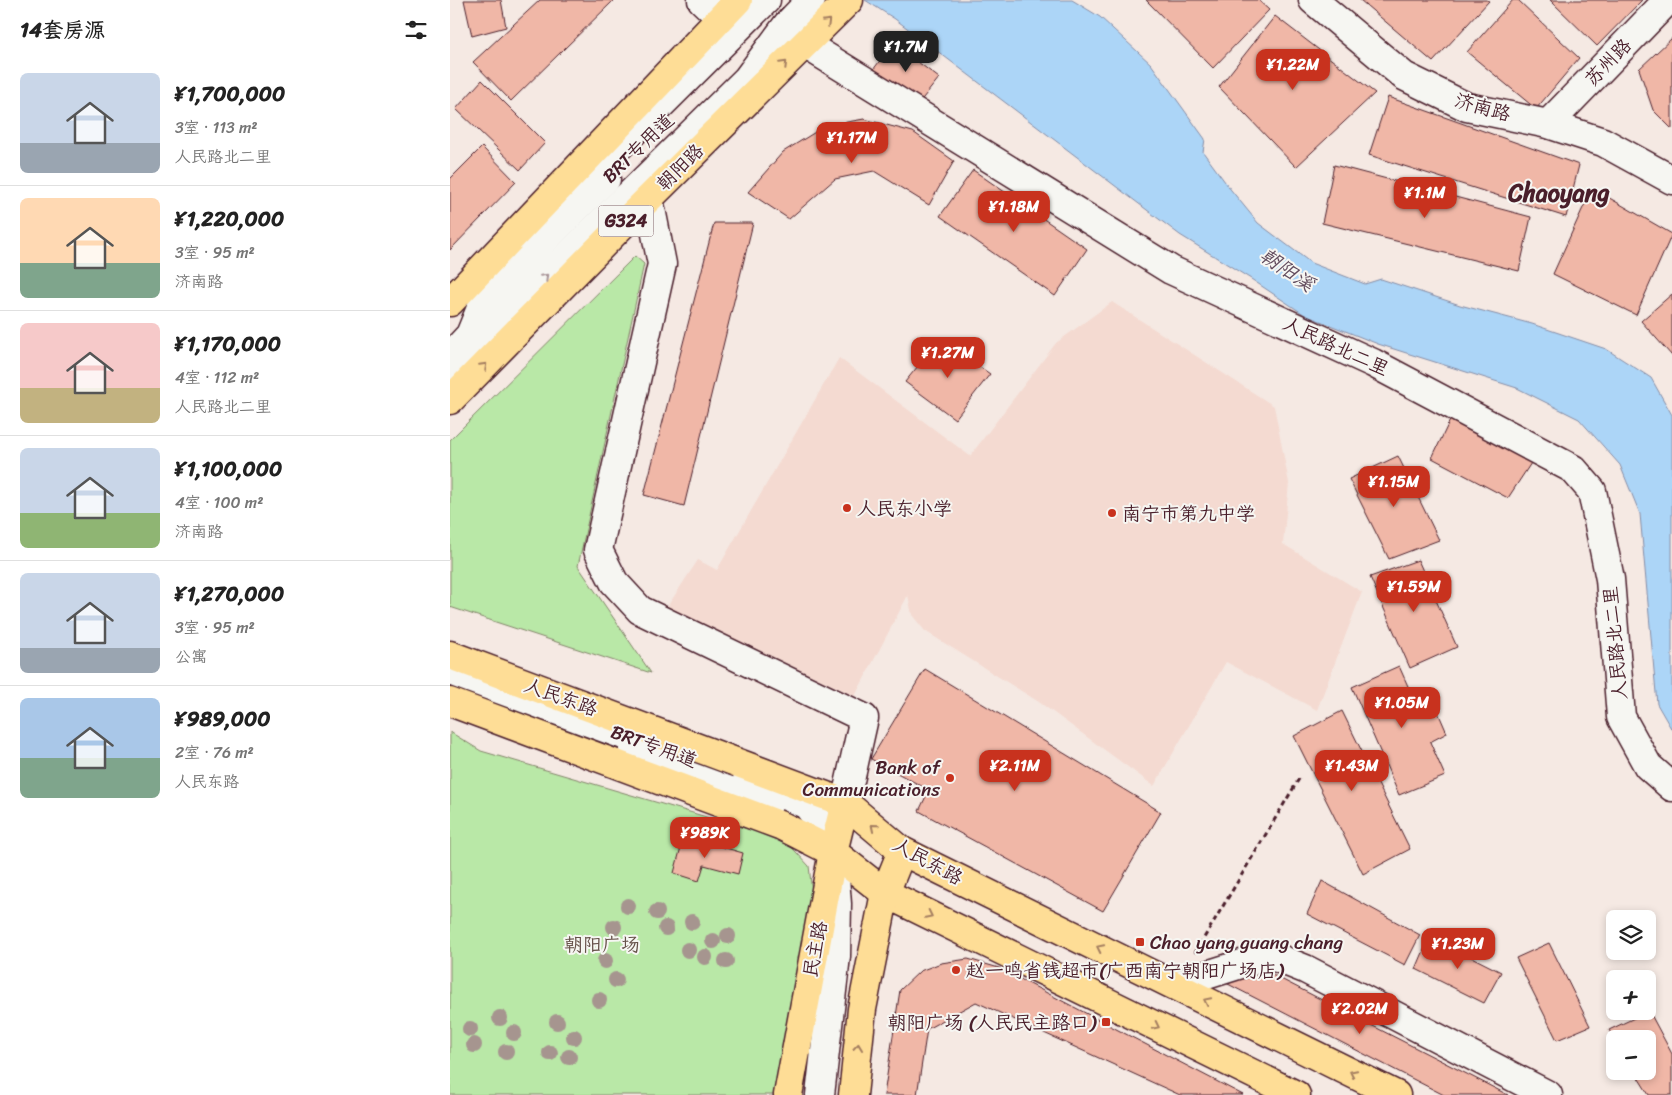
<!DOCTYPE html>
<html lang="zh">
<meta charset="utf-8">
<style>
:root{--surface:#fff;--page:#f6f6f6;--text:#222;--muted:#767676;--line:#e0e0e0;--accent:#c8321e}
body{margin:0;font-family:Sriracha,"LXGW WenKai TC",sans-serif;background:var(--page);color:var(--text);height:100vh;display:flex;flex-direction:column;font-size:19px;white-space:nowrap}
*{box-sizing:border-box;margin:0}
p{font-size:16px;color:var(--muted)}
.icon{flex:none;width:28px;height:28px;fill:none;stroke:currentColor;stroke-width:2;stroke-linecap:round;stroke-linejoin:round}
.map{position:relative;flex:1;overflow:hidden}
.side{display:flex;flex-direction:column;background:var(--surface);width:450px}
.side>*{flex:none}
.buttons{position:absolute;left:1156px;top:910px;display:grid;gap:10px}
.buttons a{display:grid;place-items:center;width:50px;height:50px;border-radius:8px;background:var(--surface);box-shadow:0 2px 8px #0003;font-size:25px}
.price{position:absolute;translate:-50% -42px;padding:0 11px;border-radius:10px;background:var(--accent);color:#fff;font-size:16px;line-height:32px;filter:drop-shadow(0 1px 2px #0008)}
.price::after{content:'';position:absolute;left:50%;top:30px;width:15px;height:11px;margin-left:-8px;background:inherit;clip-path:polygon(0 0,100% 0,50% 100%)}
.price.selected{background:#222;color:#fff}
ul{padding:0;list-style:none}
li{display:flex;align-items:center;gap:15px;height:125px;padding:0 20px}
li+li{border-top:1px solid var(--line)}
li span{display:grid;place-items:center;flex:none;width:140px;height:100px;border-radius:8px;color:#555}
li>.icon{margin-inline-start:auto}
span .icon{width:60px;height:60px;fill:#fffc;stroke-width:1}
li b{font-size:21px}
h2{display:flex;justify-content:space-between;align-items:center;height:60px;padding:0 20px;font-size:21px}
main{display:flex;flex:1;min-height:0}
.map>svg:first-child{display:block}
</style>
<main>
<section class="side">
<h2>14套房源<svg class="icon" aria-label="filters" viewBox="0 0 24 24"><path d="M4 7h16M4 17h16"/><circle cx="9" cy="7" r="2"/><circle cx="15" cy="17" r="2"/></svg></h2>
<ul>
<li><span style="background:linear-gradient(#c9d6e8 70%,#9aa5b1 0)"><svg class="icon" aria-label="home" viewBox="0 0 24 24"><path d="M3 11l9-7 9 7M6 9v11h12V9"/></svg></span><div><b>¥1,700,000</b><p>3室 · 113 m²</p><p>人民路北二里</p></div></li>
<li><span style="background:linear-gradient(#ffd9b3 65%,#7fa58c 0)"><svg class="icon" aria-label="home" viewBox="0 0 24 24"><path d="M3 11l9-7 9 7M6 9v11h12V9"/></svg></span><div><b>¥1,220,000</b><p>3室 · 95 m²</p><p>济南路</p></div></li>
<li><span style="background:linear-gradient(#f6c9c9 65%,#c2b280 0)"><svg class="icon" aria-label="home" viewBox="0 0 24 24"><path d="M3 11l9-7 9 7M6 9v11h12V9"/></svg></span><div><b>¥1,170,000</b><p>4室 · 112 m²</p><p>人民路北二里</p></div></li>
<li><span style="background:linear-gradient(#c9d6e8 65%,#8fb573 0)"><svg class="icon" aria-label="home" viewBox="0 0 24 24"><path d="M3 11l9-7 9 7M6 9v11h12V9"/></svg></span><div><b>¥1,100,000</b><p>4室 · 100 m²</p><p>济南路</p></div></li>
<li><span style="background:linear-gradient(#c9d6e8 75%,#9aa5b1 0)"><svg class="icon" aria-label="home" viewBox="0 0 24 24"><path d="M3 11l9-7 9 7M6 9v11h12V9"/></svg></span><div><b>¥1,270,000</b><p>3室 · 95 m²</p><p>公寓</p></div></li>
<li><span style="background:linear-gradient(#a9c7e8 60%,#7fa58c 0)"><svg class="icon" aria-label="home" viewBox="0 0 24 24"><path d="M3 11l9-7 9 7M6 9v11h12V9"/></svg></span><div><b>¥989,000</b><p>2室 · 76 m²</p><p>人民东路</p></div></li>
</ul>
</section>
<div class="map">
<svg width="1222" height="1095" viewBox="0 0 1222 1095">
<rect width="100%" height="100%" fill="#f5e9e3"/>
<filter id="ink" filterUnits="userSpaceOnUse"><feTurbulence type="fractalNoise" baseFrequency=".02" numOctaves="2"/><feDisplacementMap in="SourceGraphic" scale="10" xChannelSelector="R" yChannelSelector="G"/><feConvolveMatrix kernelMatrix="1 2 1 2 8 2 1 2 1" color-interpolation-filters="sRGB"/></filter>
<g filter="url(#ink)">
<polygon fill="#f4dad1" points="662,302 824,406 839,483 833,544 912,592 867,710 776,662 704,786 589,702 475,631 462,615 458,595 405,696 217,607 248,560 267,570 389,358 520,456 606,343"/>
<g fill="#b9e8a7" stroke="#828469">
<polygon points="185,256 194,264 128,566 201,673 0,607 0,440"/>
<polygon points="0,732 31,751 335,840 359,866 363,901 328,1095 0,1095"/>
</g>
<polygon fill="#acd5f7" stroke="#858ca5" points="415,0 622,0 650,17 701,64 755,139 753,152 781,190 808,223 861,263 915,284 931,279 1010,305 1082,324 1156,349 1201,378 1222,415 1222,730 1207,704 1190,514 1170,465 1129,419 1067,388 928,344 855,315 801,279 730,235 445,19"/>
<g fill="#f0b7a7" stroke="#4a1f2b">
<polygon points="14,0 51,0 56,27 22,36"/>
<polygon points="90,0 164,0 61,101 23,62"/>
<polygon points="696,0 808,0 819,10 763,68"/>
<polygon points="910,0 1037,0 1039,1 983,62"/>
<polygon points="1063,0 1068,0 1129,58 1086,109 1017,52"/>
<polygon points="1100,0 1192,0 1147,46"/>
<polygon points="825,16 925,93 846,167 769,87"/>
<polygon points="1222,38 1222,129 1203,110 1189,69"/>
<polygon points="443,43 489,78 469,103 423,70"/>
<polygon points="32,80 95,143 70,170 6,109"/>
<polygon points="938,97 1129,165 1116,217 919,155"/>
<polygon points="414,119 463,132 504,161 479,205 424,171 385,179 339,219 298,192 333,152 375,126"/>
<polygon points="32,147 66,182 0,250 0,179"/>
<polygon points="884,165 1081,217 1069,271 872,223"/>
<polygon points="523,170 637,249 605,296 490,216"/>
<polygon points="1142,188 1222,234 1186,315 1103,274"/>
<polygon points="264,223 303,223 234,506 194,495"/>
<polygon points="1222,294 1222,356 1191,321"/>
<polygon points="490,339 540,374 505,419 455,382"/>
<polygon points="1004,412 1083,460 1058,498 982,458"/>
<polygon points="948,456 989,540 939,559 899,479"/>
<polygon points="968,560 1007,647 960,668 920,577"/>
<polygon points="949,666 965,702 981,696 997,733 980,742 995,776 949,795 902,687"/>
<polygon points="475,669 711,812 653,911 469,811 479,790 421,759"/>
<polygon points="892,711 960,849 913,874 844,736"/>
<polygon points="234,836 293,853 288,874 254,865 249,881 224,873"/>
<polygon points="872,881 970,935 955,965 857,914"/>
<polygon points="980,936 1051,972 1034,1003 966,969"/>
<polygon points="1099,943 1140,1026 1107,1040 1066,958"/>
<polygon points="518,959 549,968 793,1095 730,1095 526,1002 477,1029 467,1095 434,1095 450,990 470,971 491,963"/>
<polygon points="789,971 825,976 1058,1095 994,1095 776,983"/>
<polygon points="1199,1011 1222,1054 1222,1095 1199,1095 1184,1071 1198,1071 1198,1039 1165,1039 1165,1040 1159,1030"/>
</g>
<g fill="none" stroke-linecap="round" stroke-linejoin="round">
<defs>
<g id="minor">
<polyline points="252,0 271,18"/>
<polyline points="863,0 954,76 1017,107 1098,124 1153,142 1222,180"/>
<polyline points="355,44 721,270 923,363 1123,469 1142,491 1160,579 1171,717 1198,766 1222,787"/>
<polyline points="1098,124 1218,0"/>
<polyline points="129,186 316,0"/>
<polyline points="199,199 212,264 148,550 164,582 190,610 414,718 395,803"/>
<polyline points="55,311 77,257 156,179"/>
<polyline points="7,349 20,335 49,264"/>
<polyline points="0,374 52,320 297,79 337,25 361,0"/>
<polyline points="0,671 212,749"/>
<polyline points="182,755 318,805"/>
<polyline points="297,780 322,790 357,805 368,819 383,852 387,904 386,956 370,1095"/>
<polyline points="725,985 820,955 855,969 1098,1095"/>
</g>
<g id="major">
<polyline points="0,302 288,0"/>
<polyline points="0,400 172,225 399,0"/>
<polyline points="0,655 395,803 452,851 946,1095"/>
<polyline points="0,702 332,826 383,852 435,893 846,1095"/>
<polyline points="338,1095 383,852 395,803"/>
<polyline points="403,1095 412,1009 435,893 452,851"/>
</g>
</defs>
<use href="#minor" stroke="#4a1f2b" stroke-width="31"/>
<use href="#major" stroke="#4a1f2b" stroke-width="31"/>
<polyline stroke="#4a1f2b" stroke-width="3" stroke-dasharray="5 4" stroke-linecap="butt" points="745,953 850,777"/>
<use href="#minor" stroke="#f6f6f2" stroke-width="28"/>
<use href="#major" stroke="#fedd96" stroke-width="28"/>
</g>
<g fill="#a6958f">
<circle cx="178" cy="906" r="8"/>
<circle cx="207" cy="912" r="8"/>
<circle cx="242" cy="922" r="8"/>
<circle cx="164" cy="927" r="8"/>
<circle cx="216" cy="928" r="8"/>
<circle cx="278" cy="936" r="8"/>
<circle cx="263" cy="941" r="8"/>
<circle cx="238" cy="950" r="8"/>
<circle cx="255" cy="957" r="8"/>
<circle cx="155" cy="961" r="8"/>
<circle cx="276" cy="961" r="8"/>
<circle cx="166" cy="980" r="8"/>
<circle cx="149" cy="1000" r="8"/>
<circle cx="50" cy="1018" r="8"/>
<circle cx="107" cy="1022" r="8"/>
<circle cx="20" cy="1029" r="8"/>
<circle cx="64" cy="1033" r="8"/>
<circle cx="124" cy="1037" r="8"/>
<circle cx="24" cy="1045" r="8"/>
<circle cx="56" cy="1052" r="8"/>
<circle cx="100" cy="1053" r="8"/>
<circle cx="119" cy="1057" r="8"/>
</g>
<defs><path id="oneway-chevron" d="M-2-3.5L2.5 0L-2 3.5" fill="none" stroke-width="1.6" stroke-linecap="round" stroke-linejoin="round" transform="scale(1.25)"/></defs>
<g stroke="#a47e60">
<use href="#oneway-chevron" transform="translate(377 22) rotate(-45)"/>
<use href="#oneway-chevron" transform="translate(334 64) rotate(-45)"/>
<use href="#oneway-chevron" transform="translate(34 366) rotate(-45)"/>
<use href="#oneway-chevron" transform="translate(424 827) rotate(-140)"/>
<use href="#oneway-chevron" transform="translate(479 915) rotate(26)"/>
<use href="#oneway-chevron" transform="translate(650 948) rotate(-154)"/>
<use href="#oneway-chevron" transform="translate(757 1001) rotate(-154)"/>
<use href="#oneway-chevron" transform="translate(706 1026) rotate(26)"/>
<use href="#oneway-chevron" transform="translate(408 1047) rotate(-84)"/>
<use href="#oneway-chevron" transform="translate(903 1073) rotate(-154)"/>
</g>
<use stroke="#a99598" href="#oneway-chevron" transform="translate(95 277) rotate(-45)"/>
</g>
<g fill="#c8321e" stroke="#f6f6f2" stroke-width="2">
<circle cx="397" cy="508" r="5"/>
<circle cx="662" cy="513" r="5"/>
<circle cx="500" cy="778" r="5"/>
<rect x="685" y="937" width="10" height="10" rx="2.5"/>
<circle cx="506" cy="970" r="5"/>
<rect x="651" y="1017" width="10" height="10" rx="2.5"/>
</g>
<g text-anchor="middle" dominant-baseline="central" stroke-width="4" stroke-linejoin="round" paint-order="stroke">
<rect fill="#f6f6f2" stroke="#7e6067" stroke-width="1" x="148.5" y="205.5" width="55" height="31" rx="4"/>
<g font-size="18" font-weight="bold" fill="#4a1f2b">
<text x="176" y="221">G324</text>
</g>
<g font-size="19" fill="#4a1f2b" stroke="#f6f6f2">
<text transform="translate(1158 62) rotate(-46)">苏州路</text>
<text transform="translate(1033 107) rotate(16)">济南路</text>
<text transform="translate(188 148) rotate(-44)">BRT专用道</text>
<text transform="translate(230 167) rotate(-45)">朝阳路</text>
<text transform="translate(886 346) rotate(25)">人民路北二里</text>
<text transform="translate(1165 643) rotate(-95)">人民路北二里</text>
<text transform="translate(111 697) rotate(20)">人民东路</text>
<text transform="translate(204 746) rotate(20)">BRT专用道</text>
<text transform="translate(478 861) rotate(29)">人民东路</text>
<text transform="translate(365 949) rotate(-79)">民主路</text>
</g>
<g font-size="19" fill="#4a1f2b" stroke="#f6f6f2" text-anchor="start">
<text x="407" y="508">人民东小学</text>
<text x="672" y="513">南宁市第九中学</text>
<text x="490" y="767" text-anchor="end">Bank of<tspan x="490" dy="22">Communications</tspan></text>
<text x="700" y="942">Chao yang guang chang</text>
<text x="516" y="970">赵一鸣省钱超市(广西南宁朝阳广场店)</text>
<text x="646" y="1022" text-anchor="end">朝阳广场 (人民民主路口)</text>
</g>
<g font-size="19" fill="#66514a" stroke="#f6f6f2">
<text x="152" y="944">朝阳广场</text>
</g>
<g font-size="20" font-style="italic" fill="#624c5e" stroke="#f6f6f2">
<text transform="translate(837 270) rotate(34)">朝阳溪</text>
</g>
<g font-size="24" font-weight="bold" fill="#4a1f2b" stroke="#f6f6f2">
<text x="1109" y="193">Chaoyang</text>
</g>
</g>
</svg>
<div class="buttons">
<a><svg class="icon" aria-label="layers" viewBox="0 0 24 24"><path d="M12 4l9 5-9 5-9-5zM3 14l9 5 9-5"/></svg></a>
<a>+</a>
<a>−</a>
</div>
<b class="price selected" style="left:456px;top:73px">¥1.7M</b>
<b class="price" style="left:843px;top:91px">¥1.22M</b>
<b class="price" style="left:402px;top:164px">¥1.17M</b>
<b class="price" style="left:975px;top:219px">¥1.1M</b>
<b class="price" style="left:564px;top:233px">¥1.18M</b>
<b class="price" style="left:498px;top:379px">¥1.27M</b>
<b class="price" style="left:944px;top:508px">¥1.15M</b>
<b class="price" style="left:964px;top:613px">¥1.59M</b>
<b class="price" style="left:952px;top:729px">¥1.05M</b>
<b class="price" style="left:565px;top:792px">¥2.11M</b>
<b class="price" style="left:902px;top:792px">¥1.43M</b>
<b class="price" style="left:255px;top:859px">¥989K</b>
<b class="price" style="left:1008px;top:970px">¥1.23M</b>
<b class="price" style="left:910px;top:1035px">¥2.02M</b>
</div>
</main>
